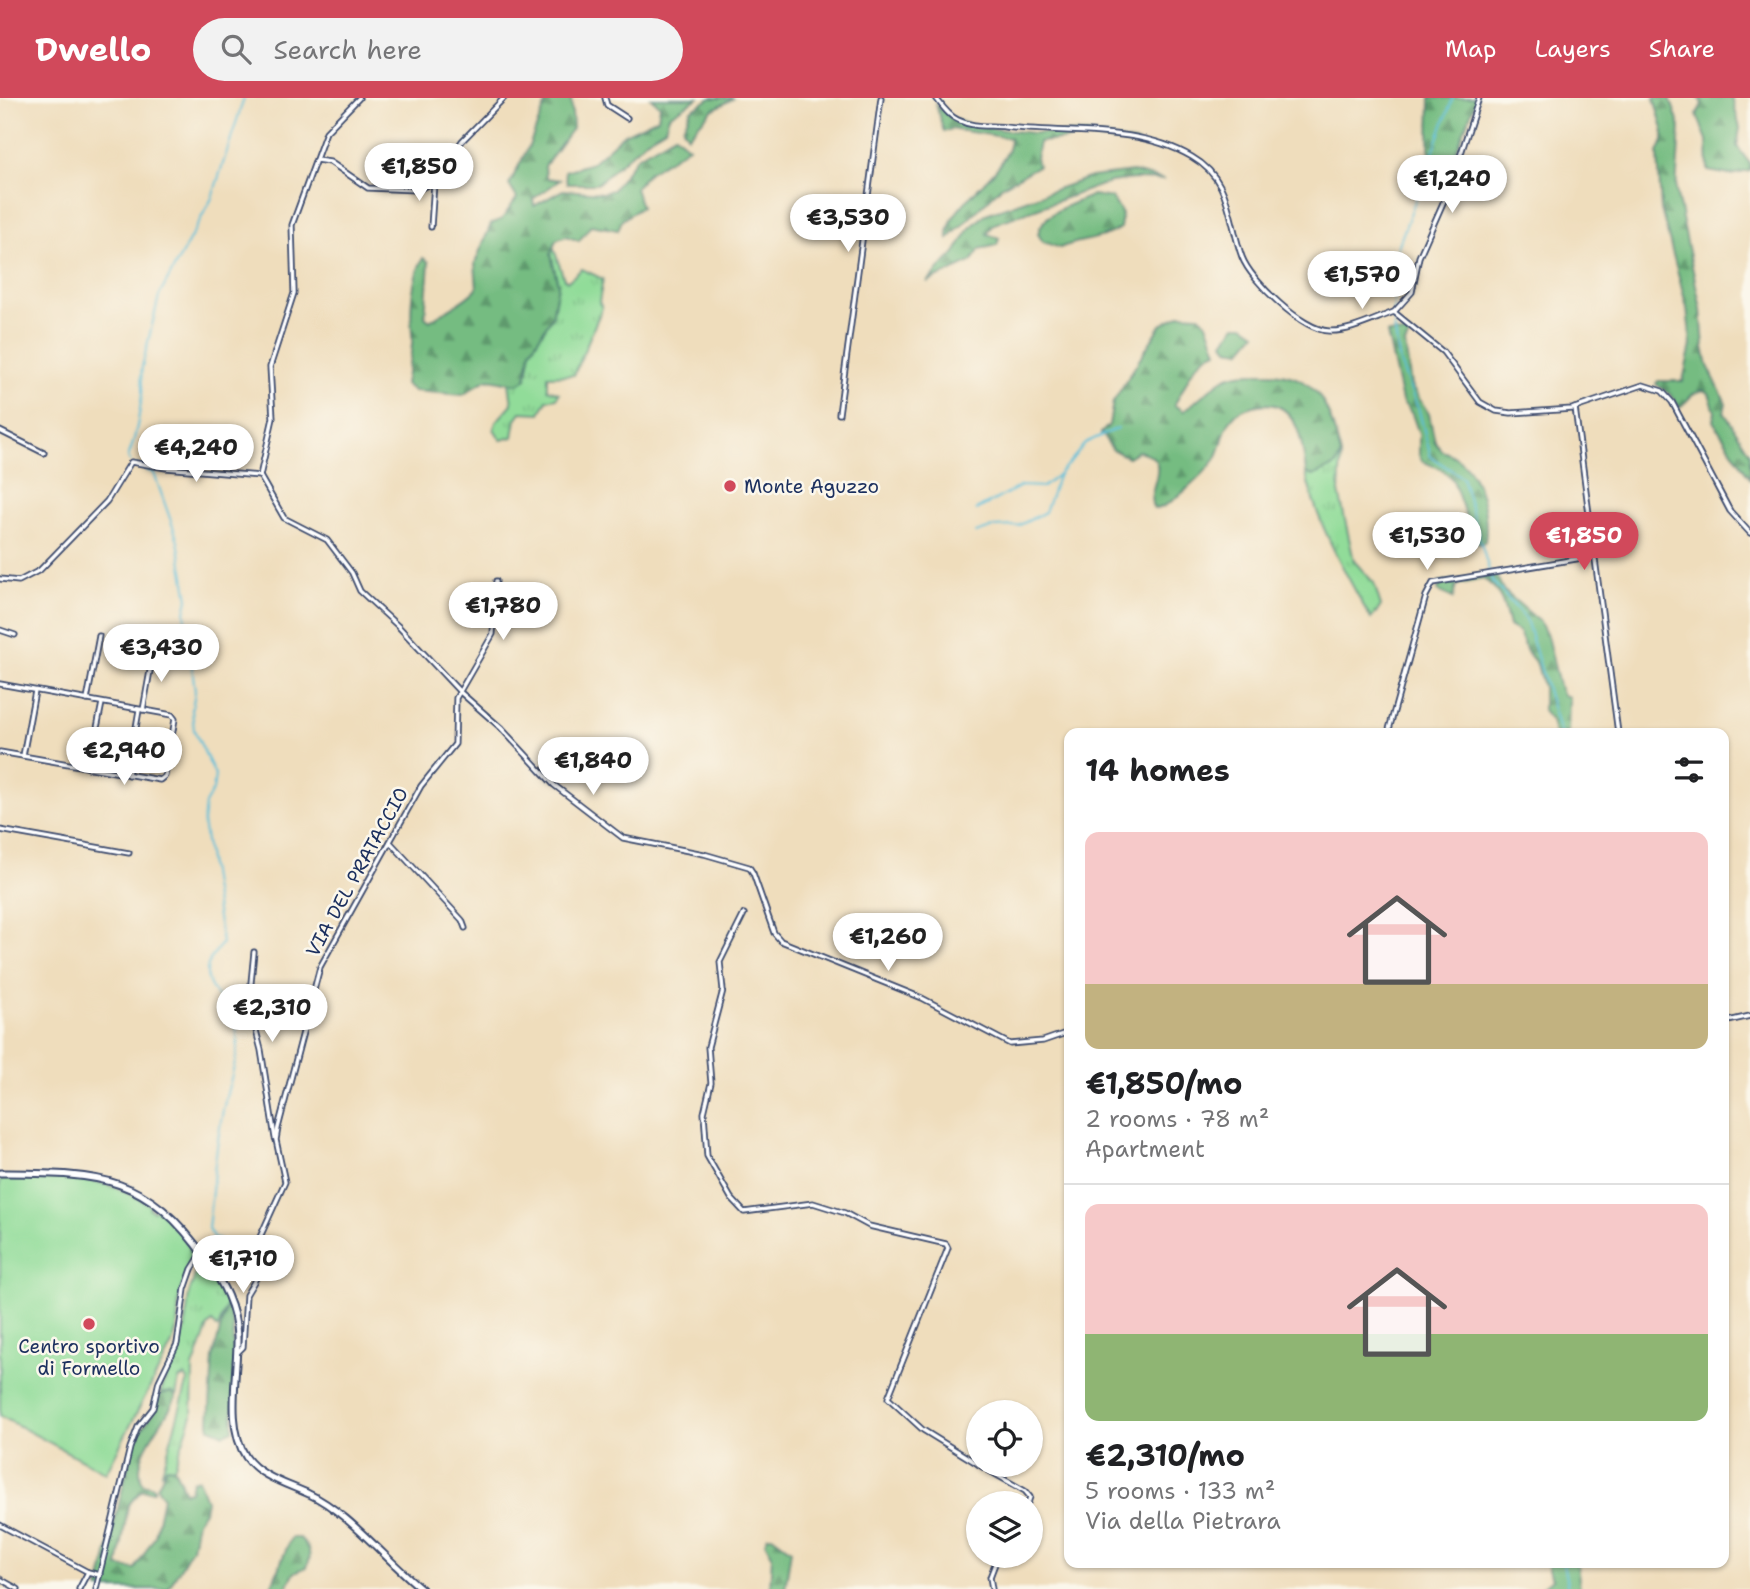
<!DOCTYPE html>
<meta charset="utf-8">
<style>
:root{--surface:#fff;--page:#f2f2f2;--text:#202124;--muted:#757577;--line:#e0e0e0;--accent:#d1495b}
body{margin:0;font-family:"Shantell Sans",sans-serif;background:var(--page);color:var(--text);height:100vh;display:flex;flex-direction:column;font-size:26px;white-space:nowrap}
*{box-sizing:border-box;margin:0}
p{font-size:23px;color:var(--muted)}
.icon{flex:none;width:38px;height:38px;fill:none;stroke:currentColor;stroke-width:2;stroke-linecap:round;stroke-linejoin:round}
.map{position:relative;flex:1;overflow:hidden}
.drawer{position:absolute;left:1064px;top:630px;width:665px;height:840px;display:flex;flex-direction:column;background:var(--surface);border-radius:14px;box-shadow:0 2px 5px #0004}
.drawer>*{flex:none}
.fabs{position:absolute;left:966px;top:1302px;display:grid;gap:14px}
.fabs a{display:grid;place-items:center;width:77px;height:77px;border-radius:50%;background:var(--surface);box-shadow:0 2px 5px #0004;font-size:35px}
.price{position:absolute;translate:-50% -60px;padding:0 16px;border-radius:24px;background:#fff;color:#222;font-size:23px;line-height:46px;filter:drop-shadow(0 2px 4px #0008)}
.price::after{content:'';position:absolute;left:50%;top:42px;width:21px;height:16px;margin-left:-10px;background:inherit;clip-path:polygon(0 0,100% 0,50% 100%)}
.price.on{background:var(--accent);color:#fff}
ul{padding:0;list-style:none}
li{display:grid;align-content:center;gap:14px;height:371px;padding:0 21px}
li+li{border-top:2px solid var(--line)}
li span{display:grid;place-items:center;height:217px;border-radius:14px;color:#555}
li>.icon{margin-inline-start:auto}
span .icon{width:126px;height:126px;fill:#fffc;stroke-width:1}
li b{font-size:30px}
h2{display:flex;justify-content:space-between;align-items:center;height:84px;padding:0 21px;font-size:30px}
header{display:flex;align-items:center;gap:42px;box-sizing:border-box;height:98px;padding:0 35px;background:var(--accent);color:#fff}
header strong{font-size:33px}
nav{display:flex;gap:38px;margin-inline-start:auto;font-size:24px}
.search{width:490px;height:63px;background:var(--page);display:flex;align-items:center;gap:18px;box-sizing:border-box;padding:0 24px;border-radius:38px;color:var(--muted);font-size:26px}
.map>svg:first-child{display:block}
</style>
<header>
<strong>Dwello</strong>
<div class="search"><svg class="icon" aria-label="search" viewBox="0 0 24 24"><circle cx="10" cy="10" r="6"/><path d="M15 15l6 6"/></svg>Search here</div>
<nav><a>Map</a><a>Layers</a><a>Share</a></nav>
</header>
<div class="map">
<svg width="1750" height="1491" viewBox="0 0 1750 1491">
<defs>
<pattern id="grass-tufts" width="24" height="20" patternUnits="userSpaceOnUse" patternTransform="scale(1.75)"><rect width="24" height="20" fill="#91dc99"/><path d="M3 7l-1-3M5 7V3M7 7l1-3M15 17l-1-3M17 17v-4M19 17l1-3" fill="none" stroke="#7cbd86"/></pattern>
<pattern id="forest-firs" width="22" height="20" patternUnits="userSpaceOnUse" patternTransform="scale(1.75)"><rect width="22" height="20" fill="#74bc81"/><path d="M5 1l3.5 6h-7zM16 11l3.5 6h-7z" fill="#5e996d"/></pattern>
</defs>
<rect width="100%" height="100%" fill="#fbf7ec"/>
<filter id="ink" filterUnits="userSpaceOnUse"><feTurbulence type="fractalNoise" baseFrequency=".0143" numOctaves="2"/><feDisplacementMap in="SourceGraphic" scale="14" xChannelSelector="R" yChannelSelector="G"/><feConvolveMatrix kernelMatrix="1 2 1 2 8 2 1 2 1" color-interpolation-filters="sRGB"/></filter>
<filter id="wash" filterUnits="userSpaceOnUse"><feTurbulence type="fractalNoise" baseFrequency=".00686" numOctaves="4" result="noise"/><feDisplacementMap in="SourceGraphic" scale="28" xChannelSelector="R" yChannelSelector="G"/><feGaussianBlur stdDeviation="1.57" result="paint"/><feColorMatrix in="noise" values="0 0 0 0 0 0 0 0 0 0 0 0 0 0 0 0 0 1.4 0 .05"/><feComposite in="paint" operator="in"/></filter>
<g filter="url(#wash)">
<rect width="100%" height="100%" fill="#efddbc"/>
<g fill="url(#grass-tufts)" stroke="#56867c" stroke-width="2">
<polygon points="553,148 564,181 568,183 582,171 603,181 599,204 602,210 574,277 548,278 548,291 559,295 557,300 547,302 540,315 521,314 516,321 513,339 501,342 494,331 496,324 512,306 509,285 518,286 526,281 531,252 552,219 558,187 551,156"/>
<path d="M1341,357L1339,394L1354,463L1374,485L1381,508L1371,521C1347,478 1315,423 1306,375L1313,378L1335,368Z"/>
<polygon points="200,1163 204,1163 227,1205 218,1230 212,1224 208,1228 193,1270 192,1317 174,1370 167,1369 162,1374 188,1282 185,1278 179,1281 176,1299 172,1294 160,1296 185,1232 189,1195"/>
</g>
<g fill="url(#forest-firs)" stroke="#487670" stroke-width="2">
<path d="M548,0H571L573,29L545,68L546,80L560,82L533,101L534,108L563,92L602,95L613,92L637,59L675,37L689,49L648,75L635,90L641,109L622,122L618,132L591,127L579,143L566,138L556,142L551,156L558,187L552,219L531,252L526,281L518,286C481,281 495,275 463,297L414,293L405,286C407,271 414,251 412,236C410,211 411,183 423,160L429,164L425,219L430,223C446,211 464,205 477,190L475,165L491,126L502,121L517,100L509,87L529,48Z"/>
<polygon points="651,0 698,0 669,18 665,30 649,40 597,86 567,86 565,73 592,65 624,36 658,20 660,8"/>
<polygon points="711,0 734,0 712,12 688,38 683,30 691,12"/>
<polygon points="1430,0 1477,0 1446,79 1434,69 1429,50"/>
<polygon points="1654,0 1670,0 1680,29 1676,92 1701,211 1704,249 1708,268 1726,305 1724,314 1750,355 1750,380 1713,323 1715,314 1709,295 1703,292 1693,296 1680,310 1670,296 1656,286 1658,283 1683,283 1691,247 1687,210 1661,111 1658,55 1663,43 1663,31"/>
<polygon points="1699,0 1732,0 1740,30 1737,48 1750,66 1750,73 1730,77 1708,73 1707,42 1697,17 1702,6"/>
<path d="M936,7L951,20L975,29L1033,35H1087L1138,45L1136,48L1089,39L1039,44L1036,60L1038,68L1001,89L948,141C944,105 1010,78 1010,40L951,31L944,34Z"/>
<polygon points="1133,74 1164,82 1135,81 1110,84 994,126 987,136 999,140 997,147 980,151 971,164 927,184 955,155 970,130 986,116 1091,79"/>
<path d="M1093,97L1112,100L1122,116L1120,130C1102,143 1080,141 1060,150L1043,144L1038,136C1042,113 1074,106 1093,97Z"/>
<path d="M1181,216L1198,217L1207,225L1217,253C1190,263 1189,284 1174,307L1184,313C1196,303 1209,291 1222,282C1235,274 1250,275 1265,275C1320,274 1329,311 1341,357L1335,368L1313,378L1306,375C1303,347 1298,299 1258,307C1249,309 1240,311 1234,318C1223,329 1223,349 1215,362C1205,375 1169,411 1154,411C1142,393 1178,361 1138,353L1128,359L1113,352L1101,335L1109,327L1113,304L1161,227Z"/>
<polygon points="1236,227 1244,227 1256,235 1241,253 1228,251 1224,244"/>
<path d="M1387,235L1410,236L1405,246L1411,288L1429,316L1435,344L1442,353C1478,364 1489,409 1485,444L1479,446L1472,437L1453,382L1443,372L1422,363L1419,357V336L1412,316L1402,303Z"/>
<path d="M1496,477L1503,492L1540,524L1547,538L1560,591L1563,597L1569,599L1568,635H1554L1551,623L1543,613V589L1537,566L1527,554L1519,534L1509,528C1505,510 1501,490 1483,481L1456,487L1453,500L1438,493L1440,484Z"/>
<polygon points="227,1205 233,1228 233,1332 224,1336 210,1330 209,1325 213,1259"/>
<path d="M172,1294L176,1299C166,1324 129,1357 143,1386L154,1389V1393H141L128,1407L118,1469L135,1471L155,1438L163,1399L157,1389L167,1369L174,1370L185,1394L190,1393L192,1383L198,1381L206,1402L204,1413L197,1423L192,1450L168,1491H99L134,1342L154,1314L160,1296Z"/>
<polygon points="768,1438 772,1438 791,1452 785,1491 770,1491 772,1457 765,1444"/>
<path d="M291,1440H300C308,1449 313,1456 307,1469L295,1474L285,1491H270Z"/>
<polygon points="1547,1465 1577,1465 1580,1491 1540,1491 1552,1481"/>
</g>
<path fill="#91dc99" stroke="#56867c" stroke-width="2" d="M60,1079C94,1080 123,1090 150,1107L149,1111L154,1113L158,1110L181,1135L190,1150V1163L179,1200L177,1230L172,1246L106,1375L0,1318V1082Z"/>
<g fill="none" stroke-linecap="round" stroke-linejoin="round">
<g stroke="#5abed9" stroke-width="2">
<polyline points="1453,0 1394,160 1394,228 1400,265 1419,313 1431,359 1462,379 1492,483 1526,521 1560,635"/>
<path d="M130,363L128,359C136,340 139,318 142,297C143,288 140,279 142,269L159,198L212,100L244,0"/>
<path d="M135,367L154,375L178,443L188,501L185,514L195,593L192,612L194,632L215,677L213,692L205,706L203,724L222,845C218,851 213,856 210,862C196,888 233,909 237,934C240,960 229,983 224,1008C215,1047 213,1090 208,1130L213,1139L233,1148"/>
<polyline points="976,412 1021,388 1043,389 1058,377"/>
<polyline points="976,435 994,429 1018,428 1045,414 1059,376 1075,358 1085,345 1118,330"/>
<polyline points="1563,1465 1568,1491"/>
</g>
</g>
</g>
<g filter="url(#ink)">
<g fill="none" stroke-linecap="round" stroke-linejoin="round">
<defs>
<g id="street">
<polyline points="605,0 607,7 627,20"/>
<path d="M936,0C942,8 949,18 958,22C974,30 989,27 1005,29C1065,36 1138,27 1192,59C1232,82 1228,121 1242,159C1251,183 1302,232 1329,233C1350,234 1374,221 1394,214L1443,254L1480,304L1496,313L1511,315L1572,311L1643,287L1662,293L1672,304L1730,413L1750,435"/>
<polyline points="316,62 330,64 368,90 417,92 435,83 462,43 504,0"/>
<polyline points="431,129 434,85"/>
<polyline points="1394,214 1412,194 1419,159 1450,89 1479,0"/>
<polyline points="1575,310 1618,635"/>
<polyline points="839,316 881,0"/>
<polyline points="0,333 44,355"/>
<polyline points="260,378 284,420 327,442 352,475 360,493 398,528 459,593 501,630 554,687 623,740 704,756 749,769 753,775 774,835 781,843 922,900 1010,946 1043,943 1069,934"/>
<polyline points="260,378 273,320 270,269 294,195 292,127 326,34 359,0"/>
<polyline points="0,481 19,483 40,472 107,403 131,364 166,370 260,378"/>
<polyline points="0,532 15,537"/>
<polyline points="0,586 172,617 175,621 165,678 160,682 0,654"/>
<polyline points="87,602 99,538"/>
<polyline points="143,612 153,556"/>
<polyline points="1388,635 1426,498 1433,485 1594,458"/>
<polyline points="23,658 35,593"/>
<polyline points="89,670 102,605"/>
<polyline points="128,677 139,612"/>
<polyline points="0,732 129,755"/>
<polyline points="390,744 462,822 465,830"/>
<polyline points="744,816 720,864 723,892 708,949 711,985 704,1015 707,1058 731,1100 744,1114 813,1105 845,1115 869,1128 946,1146 948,1150 888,1300 923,1332 978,1366"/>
<polyline points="254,854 249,905 261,952 275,1040"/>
<polyline points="1724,924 1750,918"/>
<polyline points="238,1254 243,1249 246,1197 258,1177 260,1139 285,1084 276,1042 278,1030 320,869 421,688 455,646 456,600 493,536 496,483"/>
<polyline points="979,1367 1025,1393 1030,1399 1028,1405"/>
<polyline points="0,1427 88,1474 100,1477"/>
<polyline points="0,1481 18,1491"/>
<polyline points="79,1491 88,1474"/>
<polyline points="96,1491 130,1350 138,1329 153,1310 159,1283 177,1246 185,1191 192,1171 202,1155"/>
<polyline points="992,1491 990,1479 998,1458"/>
</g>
<path id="secondary" d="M0,1075C98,1076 145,1074 206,1161C223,1185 236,1209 237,1239C238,1275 225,1327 246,1359C260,1379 288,1386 309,1396C347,1413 388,1464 422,1491"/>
</defs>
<use href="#street" stroke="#3b496c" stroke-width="7"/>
<use href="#secondary" stroke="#3b496c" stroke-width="9"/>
<use href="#street" stroke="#fff" stroke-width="3.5"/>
<use href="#secondary" stroke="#fff" stroke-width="5"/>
</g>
</g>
<g fill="#d1495b" stroke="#fbf7ec" stroke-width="2.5">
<circle cx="730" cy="388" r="7"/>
<circle cx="89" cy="1226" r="7"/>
</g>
<g text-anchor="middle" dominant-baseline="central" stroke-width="5" stroke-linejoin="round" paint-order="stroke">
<g font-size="19" fill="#1b2f5e" stroke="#fbf7ec" text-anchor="start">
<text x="744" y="388">Monte Aguzzo</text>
<text x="89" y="1248" text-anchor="middle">Centro sportivo<tspan x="89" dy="22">di Formello</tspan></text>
</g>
<g font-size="19" fill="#1b2f5e" stroke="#fbf7ec">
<text transform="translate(357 774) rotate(-61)">VIA DEL PRATACCIO</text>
</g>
</g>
</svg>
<div class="fabs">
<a><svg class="icon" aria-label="locate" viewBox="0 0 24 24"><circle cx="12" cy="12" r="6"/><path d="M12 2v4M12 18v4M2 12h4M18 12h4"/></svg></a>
<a><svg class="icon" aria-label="layers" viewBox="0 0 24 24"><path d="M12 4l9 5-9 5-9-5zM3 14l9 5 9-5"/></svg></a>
</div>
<b class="price" style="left:419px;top:105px">€1,850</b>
<b class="price" style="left:1452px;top:117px">€1,240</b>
<b class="price" style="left:848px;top:156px">€3,530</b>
<b class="price" style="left:1362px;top:213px">€1,570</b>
<b class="price" style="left:196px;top:386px">€4,240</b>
<b class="price" style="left:1427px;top:474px">€1,530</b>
<b class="price on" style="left:1584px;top:474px">€1,850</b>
<b class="price" style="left:503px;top:544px">€1,780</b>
<b class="price" style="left:161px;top:586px">€3,430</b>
<b class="price" style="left:124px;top:689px">€2,940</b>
<b class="price" style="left:593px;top:699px">€1,840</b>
<b class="price" style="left:888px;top:875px">€1,260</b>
<b class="price" style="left:272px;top:946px">€2,310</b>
<b class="price" style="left:243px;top:1197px">€1,710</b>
<section class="drawer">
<h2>14 homes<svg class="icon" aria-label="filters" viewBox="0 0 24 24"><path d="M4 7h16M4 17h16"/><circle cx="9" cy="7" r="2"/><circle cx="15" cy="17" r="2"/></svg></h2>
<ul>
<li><span style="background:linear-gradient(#f6c9c9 70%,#c2b280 0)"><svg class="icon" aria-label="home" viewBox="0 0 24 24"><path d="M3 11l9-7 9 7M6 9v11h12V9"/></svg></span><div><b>€1,850/mo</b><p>2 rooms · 78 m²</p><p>Apartment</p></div></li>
<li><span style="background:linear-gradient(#f6c9c9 60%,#8fb573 0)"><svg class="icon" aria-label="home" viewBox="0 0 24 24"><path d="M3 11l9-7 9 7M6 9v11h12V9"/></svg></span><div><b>€2,310/mo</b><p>5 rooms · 133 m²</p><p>Via della Pietrara</p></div></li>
</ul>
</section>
</div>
